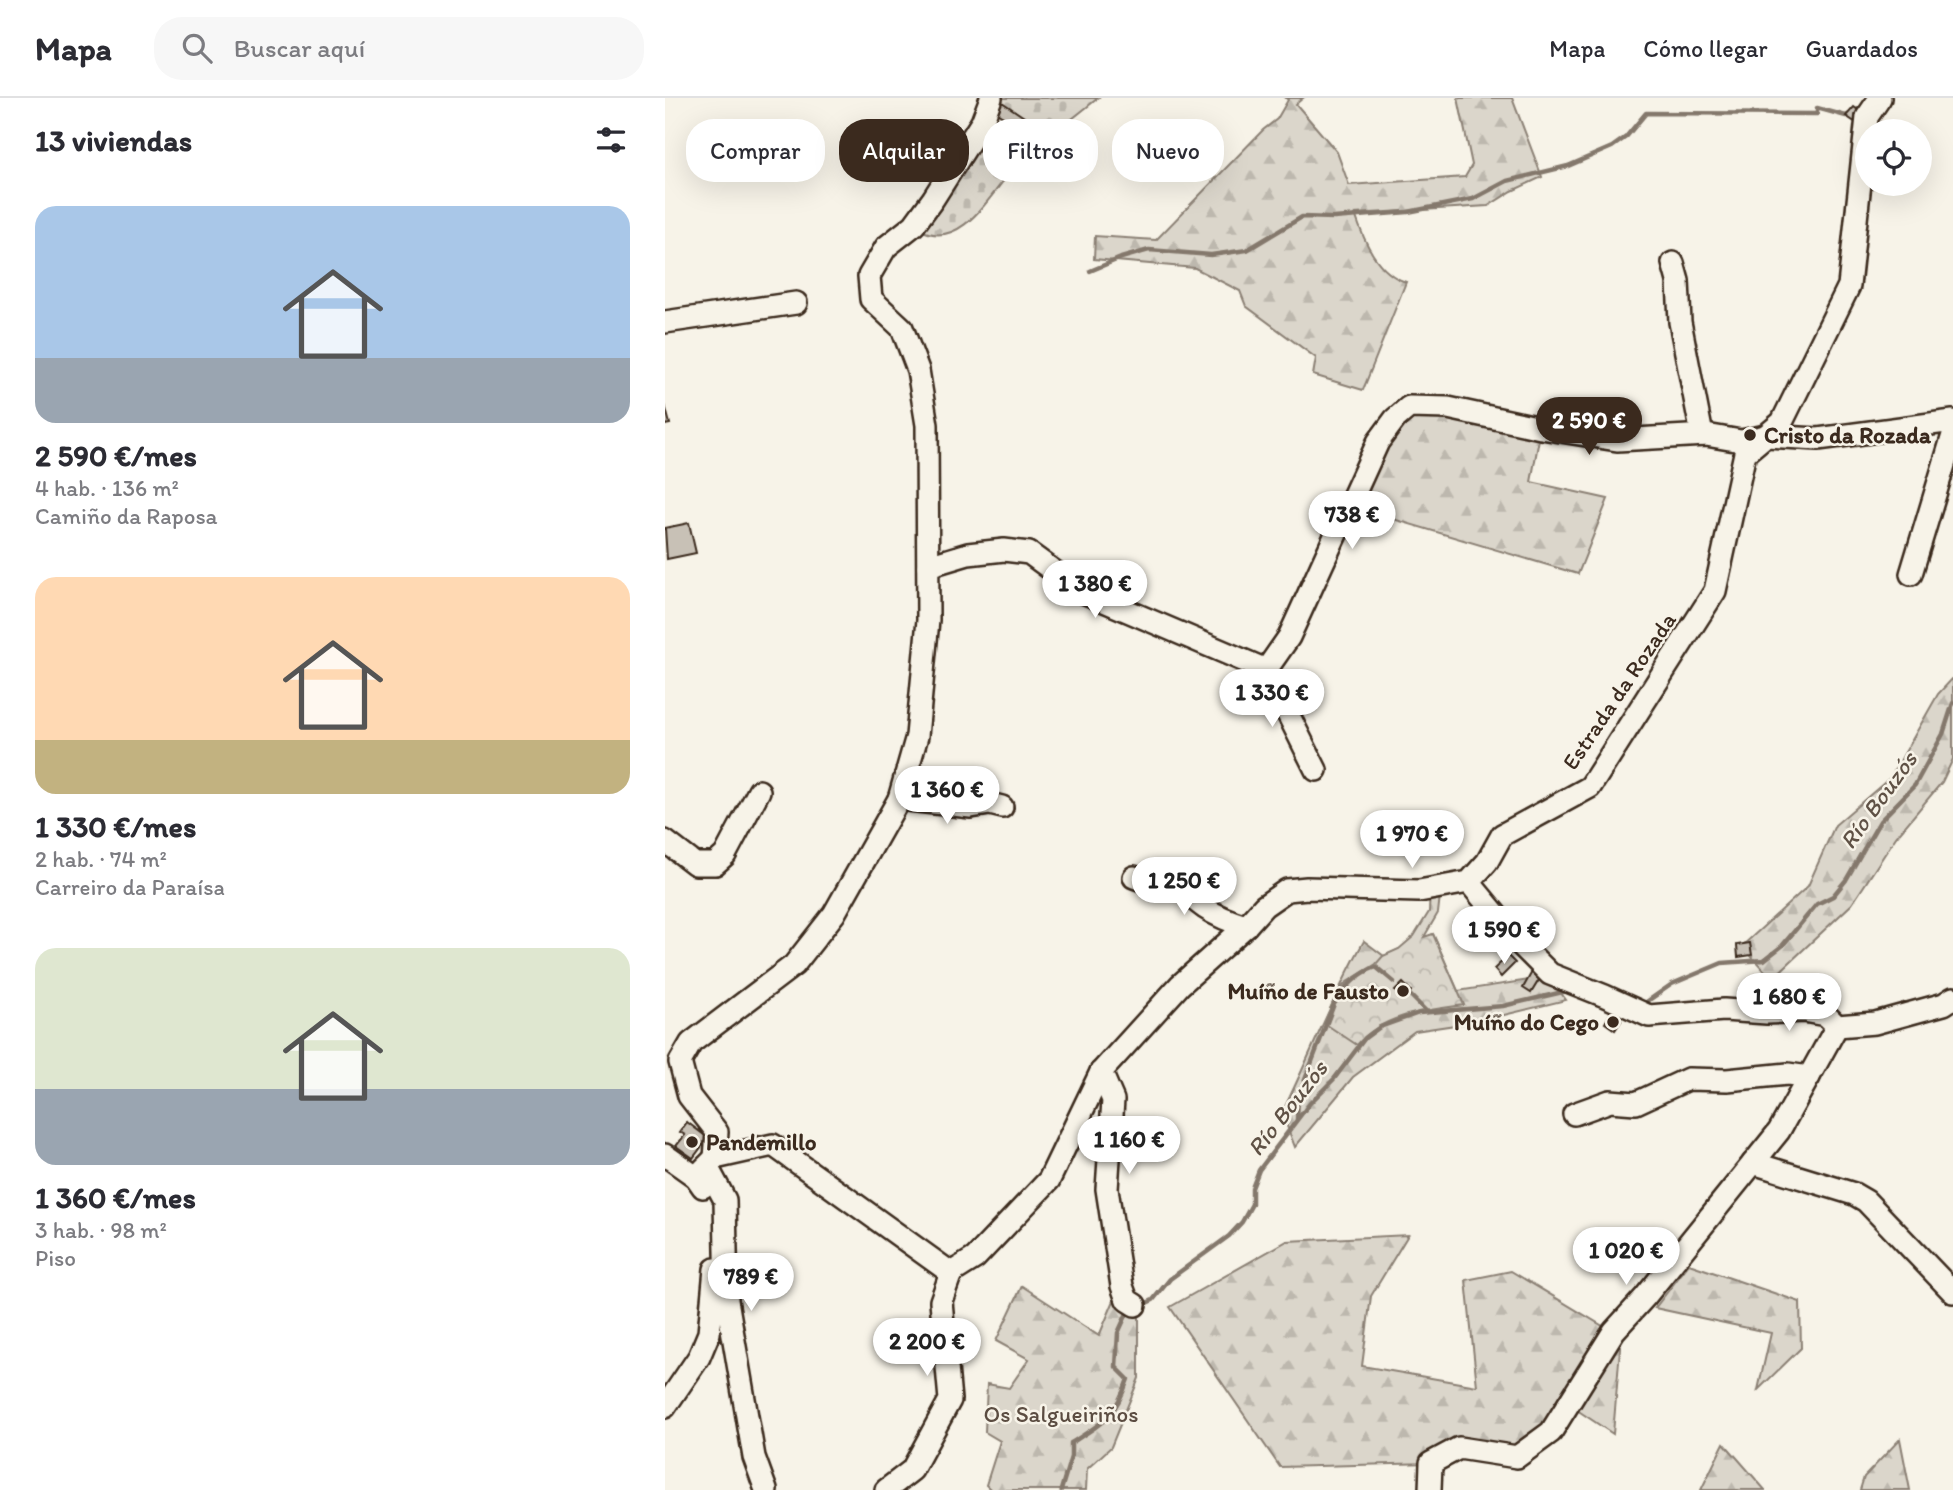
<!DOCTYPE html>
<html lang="es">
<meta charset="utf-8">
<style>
:root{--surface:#fff;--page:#f7f7f7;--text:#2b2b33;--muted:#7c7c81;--line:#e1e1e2;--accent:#3b2a1e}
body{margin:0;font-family:Itim,sans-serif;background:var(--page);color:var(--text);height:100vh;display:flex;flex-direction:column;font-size:26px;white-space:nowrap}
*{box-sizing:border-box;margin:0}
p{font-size:23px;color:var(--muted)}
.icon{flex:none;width:38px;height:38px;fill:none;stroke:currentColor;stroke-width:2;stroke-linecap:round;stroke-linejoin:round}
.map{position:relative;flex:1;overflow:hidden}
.side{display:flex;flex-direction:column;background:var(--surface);width:665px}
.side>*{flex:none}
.hud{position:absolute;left:21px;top:21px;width:665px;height:63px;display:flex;gap:14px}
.controls{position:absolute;left:1190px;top:21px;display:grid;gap:14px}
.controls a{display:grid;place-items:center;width:77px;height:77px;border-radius:50%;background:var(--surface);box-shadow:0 7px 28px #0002;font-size:35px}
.price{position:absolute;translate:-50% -60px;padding:0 16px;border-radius:24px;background:#fff;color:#222;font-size:23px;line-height:46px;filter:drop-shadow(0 2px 4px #0008)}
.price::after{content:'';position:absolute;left:50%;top:42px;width:21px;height:16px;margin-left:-10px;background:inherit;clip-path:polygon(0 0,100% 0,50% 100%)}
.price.active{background:var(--accent);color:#fff}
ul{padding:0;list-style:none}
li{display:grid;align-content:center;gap:14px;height:371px;padding:0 35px}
li span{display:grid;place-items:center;height:217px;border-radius:21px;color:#555}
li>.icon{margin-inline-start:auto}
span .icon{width:126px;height:126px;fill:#fffc;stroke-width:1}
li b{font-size:30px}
h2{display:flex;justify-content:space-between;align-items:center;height:84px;padding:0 35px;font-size:30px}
.chip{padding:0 24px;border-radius:28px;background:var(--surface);box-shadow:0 7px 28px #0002;font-size:24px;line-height:63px}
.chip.active{background:var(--accent);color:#fff}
header{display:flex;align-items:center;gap:42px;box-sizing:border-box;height:98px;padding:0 35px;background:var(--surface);border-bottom:2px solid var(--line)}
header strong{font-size:33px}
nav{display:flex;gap:38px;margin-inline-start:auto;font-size:24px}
.search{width:490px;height:63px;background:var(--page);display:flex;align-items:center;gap:18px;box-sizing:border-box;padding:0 24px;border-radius:28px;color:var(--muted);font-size:26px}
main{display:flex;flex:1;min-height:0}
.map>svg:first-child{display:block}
</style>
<header>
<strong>Mapa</strong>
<div class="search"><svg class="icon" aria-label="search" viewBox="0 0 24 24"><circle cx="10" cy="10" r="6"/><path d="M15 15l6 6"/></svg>Buscar aquí</div>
<nav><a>Mapa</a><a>Cómo llegar</a><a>Guardados</a></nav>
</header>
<main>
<section class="side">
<h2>13 viviendas<svg class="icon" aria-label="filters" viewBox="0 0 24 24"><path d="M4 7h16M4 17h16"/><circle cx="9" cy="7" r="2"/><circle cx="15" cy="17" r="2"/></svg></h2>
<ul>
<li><span style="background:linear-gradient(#a9c7e8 70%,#9aa5b1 0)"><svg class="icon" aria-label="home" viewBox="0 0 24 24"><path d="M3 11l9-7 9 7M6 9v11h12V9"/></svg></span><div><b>2 590 €/mes</b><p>4 hab. · 136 m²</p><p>Camiño da Raposa</p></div></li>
<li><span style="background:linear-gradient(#ffd9b3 75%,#c2b280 0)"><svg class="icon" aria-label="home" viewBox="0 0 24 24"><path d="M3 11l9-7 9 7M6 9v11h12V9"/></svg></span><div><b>1 330 €/mes</b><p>2 hab. · 74 m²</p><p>Carreiro da Paraísa</p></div></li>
<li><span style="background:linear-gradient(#dfe7d0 65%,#9aa5b1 0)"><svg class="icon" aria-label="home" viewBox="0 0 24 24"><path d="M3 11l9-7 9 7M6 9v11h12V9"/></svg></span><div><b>1 360 €/mes</b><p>3 hab. · 98 m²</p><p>Piso</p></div></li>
</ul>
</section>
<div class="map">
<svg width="1288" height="1392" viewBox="0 0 1288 1392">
<defs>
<pattern id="forest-firs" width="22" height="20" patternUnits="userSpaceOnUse" patternTransform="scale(1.75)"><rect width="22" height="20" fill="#dbd6cb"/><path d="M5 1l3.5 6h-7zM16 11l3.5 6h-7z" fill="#bdb8ae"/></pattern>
<pattern id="cemetery-stones" width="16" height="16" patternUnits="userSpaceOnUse" patternTransform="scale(1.75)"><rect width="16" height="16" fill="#dbd6cb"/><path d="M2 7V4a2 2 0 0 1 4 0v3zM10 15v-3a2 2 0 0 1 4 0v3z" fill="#bdb8ae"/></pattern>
<pattern id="park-crowns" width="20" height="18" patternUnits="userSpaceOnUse" patternTransform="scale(1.75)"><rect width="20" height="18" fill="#dbd6cb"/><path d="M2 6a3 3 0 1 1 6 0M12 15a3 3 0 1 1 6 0" fill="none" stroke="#bdb8ae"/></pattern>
</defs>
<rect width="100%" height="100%" fill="#f7f3e8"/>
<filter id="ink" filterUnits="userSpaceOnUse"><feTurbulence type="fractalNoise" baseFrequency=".0143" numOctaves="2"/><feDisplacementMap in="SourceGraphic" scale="14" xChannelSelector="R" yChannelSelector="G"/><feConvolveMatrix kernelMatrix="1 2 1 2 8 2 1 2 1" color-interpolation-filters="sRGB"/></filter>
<g filter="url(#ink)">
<g fill="url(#forest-firs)" stroke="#8b8074" stroke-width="2">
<path d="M621,0H638L631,6L672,54L684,87L800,79L807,67L793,0H847L877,79L847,93L823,108L690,116C699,143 712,175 741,184L698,292L648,277L651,260L581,208L575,193L530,170L429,161L430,138L491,142L598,32L612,21L623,2Z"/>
<polygon points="744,309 876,330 866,384 943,401 913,476 684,408"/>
<polygon points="1288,580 1288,661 1277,684 1231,739 1187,806 1107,881 1077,848 1143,788 1170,727 1226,679 1273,596"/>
<path d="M768,836L793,893L884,879L901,902L810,924L750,933L688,979L630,1049L617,1015C645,958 668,898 699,843L719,858Z"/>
<polygon points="743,1137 706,1198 697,1268 812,1288 801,1182 846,1173 956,1239 948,1336 903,1306 852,1359 794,1350 766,1365 615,1369 505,1209 622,1143"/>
<polygon points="1024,1166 1135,1204 1136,1250 1093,1292 1106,1235 990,1210"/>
<polygon points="357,1188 434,1238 450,1200 474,1219 474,1280 446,1349 422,1371 421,1392 326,1392 321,1387 335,1343 320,1334 322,1286 344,1290 364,1261 331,1243"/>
<polygon points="1235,1341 1245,1392 1195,1392 1199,1379"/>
<polygon points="1059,1345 1100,1392 1101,1392 1036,1392"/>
</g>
<path fill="url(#cemetery-stones)" stroke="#8b8074" stroke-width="2" d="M338,0H433C410,19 384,39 362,56C334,78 302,156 256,132L274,109L333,16L330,14Z"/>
<path fill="url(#park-crowns)" stroke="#8b8074" stroke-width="2" d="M776,789L773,815L759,839L768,836L799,907C762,912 717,916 692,947L659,925L673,893L682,884L711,866L718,858L734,851L749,838L764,814L765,791Z"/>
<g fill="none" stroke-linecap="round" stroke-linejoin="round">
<g stroke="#84786c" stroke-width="4.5">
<polyline points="425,173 456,160 484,152 546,157 582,152 637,119 669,120 743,114 808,101 842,83 903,68 947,49 961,39 981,15 1152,16 1152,10 1181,18 1199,8"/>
<polyline points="744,896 762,914"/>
<polyline points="977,907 1007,886 1057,865 1099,862 1117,848 1152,806 1168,798 1181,782 1215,723 1250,687 1278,636 1288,605"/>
<path d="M632,1021L633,1000L669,906C680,889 692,876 711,869L729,884"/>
<polyline points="475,1208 488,1202 505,1181 564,1138 577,1124 587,1106 587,1090 594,1072 645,1005 669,981 700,940 715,929 754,915 838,908 902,893"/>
<path d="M396,1392L406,1359V1345C439,1324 450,1319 463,1281L451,1269L453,1235L463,1213L467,1211"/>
</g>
</g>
<g fill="#c8c1b6" stroke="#3b2a1e" stroke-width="2">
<polygon points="337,4 359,19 353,28 330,14"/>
<polygon points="1189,9 1198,16 1191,25 1181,18"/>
<polygon points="0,307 5,326 0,327"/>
<polygon points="24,425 31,455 2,461 0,430"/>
<polygon points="1085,845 1087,857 1073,859 1072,847"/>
<polygon points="843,858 850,865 836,879 829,871"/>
<polygon points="868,872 877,877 866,895 858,890"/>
<polygon points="738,885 746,893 738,901 730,893"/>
<polygon points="945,916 956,923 950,932 940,925"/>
<polygon points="22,1024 43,1040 28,1060 11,1048 20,1037 15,1034"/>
</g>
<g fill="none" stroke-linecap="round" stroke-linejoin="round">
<defs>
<g id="minor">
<polyline points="1008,165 1013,183 1015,224 1037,337"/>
<polyline points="0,224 131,205"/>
<polyline points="263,468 303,456 339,452 364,455 416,493 601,572"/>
<polyline points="601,572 624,539 713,344 730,321 744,309 783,310 876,330 952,342 1041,337 1076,343 1101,338 1153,341 1288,323 1288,337 1246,476"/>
<polyline points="601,572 651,672"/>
<polyline points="234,701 306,709 325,706 337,709"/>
<polyline points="0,743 30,766 50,766 60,757 94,693"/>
<path d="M469,779L485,785L499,780C515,788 526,800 540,810C552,818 567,824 581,828"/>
<polyline points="804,784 857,848 885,876 940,898 984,918 1059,912 1102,915 1139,913 1161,917 1172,928"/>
<polyline points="1172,928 1210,925 1279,906 1288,900"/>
<polyline points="436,974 448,1002 442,1091 457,1188 462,1202 470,1207"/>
<polyline points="909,1016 945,1003 971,1005 1023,981 1062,982 1123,976 1144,979"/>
<polyline points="0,1057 31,1079 38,1089"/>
<polyline points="50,1060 52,1034 24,998 15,964 26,945 129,867 169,816 234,701 252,638 263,522 262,327 253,272 237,230 206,201 204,178 221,149 249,127 268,101 317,24 326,0"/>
<polyline points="1088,1065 1189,1096 1201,1103 1288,1194"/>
<polyline points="40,1070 45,1074 60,1102 62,1202 89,1359 101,1392"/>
<polyline points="31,1079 50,1060 108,1047 286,1175 310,1160 384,1082 436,974 515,887 581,828 599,808 622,792 642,790 754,793 804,784 822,764 837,737 925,689 1050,493 1080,355 1117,324 1184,188 1202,19 1215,0"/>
<polyline points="0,1309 34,1259 44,1235 50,1171"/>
<polyline points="221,1392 247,1372 285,1302 276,1203 286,1175"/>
<polyline points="765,1392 766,1365 794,1350 852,1359 886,1334 949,1233 980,1199 1114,1033 1172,928"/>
</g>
</defs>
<use href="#minor" stroke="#3b2a1e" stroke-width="26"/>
<use href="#minor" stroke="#f7f3e8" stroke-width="21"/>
</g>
</g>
<g fill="#3b2a1e" stroke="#f7f3e8" stroke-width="2.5">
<circle cx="1085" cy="337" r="7"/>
<circle cx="738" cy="893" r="7"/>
<circle cx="948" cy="924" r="7"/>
<circle cx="27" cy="1044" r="7"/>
</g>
<g text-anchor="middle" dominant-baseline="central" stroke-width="5" stroke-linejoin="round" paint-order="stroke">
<g font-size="23" font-weight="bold" fill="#3b2a1e" stroke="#f7f3e8" text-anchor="start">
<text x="1099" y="337">Cristo da Rozada</text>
<text x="724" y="893" text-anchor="end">Muíño de Fausto</text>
<text x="934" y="924" text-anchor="end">Muíño do Cego</text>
<text x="41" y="1044">Pandemillo</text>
</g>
<g font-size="23" fill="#3b2a1e" stroke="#f7f3e8">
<text transform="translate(954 593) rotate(-56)">Estrada da Rozada</text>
</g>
<g font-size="23" fill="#5b4c41" stroke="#f7f3e8">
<text x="396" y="1316">Os Salgueiriños</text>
</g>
<g font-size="24" font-style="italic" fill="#5f5145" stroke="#f7f3e8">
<text transform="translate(1213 702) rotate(-54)">Río Bouzós</text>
<text transform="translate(622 1010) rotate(-52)">Río Bouzós</text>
</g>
</g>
</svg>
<div class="controls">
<a><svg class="icon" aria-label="locate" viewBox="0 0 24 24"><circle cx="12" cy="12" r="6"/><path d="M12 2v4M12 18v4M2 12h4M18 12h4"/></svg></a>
</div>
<b class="price active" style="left:924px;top:359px">2 590 €</b>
<b class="price" style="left:687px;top:453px">738 €</b>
<b class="price" style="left:430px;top:522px">1 380 €</b>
<b class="price" style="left:607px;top:631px">1 330 €</b>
<b class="price" style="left:282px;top:728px">1 360 €</b>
<b class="price" style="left:747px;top:772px">1 970 €</b>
<b class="price" style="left:519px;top:819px">1 250 €</b>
<b class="price" style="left:839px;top:868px">1 590 €</b>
<b class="price" style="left:1124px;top:935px">1 680 €</b>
<b class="price" style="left:464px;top:1078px">1 160 €</b>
<b class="price" style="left:961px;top:1189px">1 020 €</b>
<b class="price" style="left:86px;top:1215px">789 €</b>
<b class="price" style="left:262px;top:1280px">2 200 €</b>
<div class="hud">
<a class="chip">Comprar</a>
<a class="chip active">Alquilar</a>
<a class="chip">Filtros</a>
<a class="chip">Nuevo</a>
</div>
</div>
</main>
